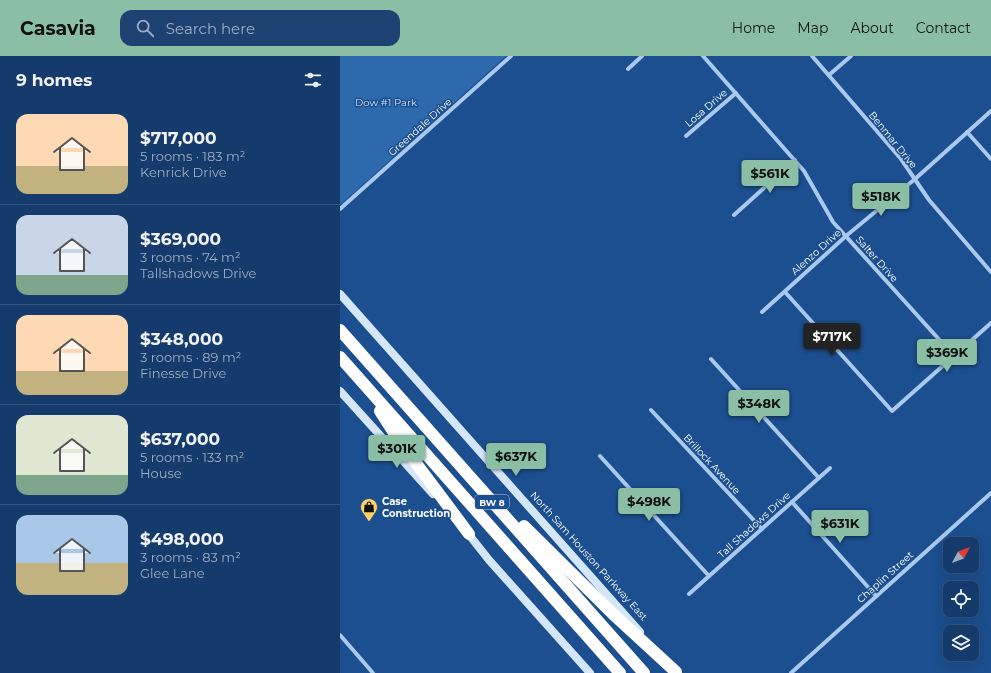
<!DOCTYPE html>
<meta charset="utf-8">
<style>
:root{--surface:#143b6b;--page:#1d4271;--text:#f1f3f6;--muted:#9dadc1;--line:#33557e;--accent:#8abfa5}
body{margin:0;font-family:Montserrat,sans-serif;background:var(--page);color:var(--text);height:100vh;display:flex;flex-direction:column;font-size:15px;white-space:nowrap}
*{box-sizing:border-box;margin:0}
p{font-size:13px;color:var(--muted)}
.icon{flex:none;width:22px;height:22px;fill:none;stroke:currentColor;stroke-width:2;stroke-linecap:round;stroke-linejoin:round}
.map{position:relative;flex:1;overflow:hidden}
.panel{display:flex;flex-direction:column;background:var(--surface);width:340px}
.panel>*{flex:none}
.needle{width:26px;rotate:49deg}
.buttons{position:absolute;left:603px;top:481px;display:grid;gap:8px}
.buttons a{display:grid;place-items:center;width:36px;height:36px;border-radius:8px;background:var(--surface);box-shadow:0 4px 16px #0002,0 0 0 1px var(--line);font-size:20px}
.price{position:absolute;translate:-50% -34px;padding:0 9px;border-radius:4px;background:var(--accent);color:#111;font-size:13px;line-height:26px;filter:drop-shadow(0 1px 2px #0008)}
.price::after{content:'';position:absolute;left:50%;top:24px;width:12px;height:9px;margin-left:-6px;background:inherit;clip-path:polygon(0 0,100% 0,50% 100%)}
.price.on{background:#222;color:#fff}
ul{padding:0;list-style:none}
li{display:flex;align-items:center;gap:12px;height:100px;padding:0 16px}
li+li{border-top:1px solid var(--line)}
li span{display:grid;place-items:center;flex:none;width:112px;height:80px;border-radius:12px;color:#555}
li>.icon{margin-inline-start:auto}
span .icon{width:48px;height:48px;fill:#fffc;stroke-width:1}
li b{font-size:17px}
h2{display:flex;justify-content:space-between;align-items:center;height:48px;padding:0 16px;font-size:17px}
header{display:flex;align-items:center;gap:24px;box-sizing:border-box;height:56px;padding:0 20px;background:var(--accent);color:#111}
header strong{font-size:19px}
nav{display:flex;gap:22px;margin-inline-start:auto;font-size:14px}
.search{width:280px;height:36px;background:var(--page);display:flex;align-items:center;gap:10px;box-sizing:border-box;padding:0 14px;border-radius:12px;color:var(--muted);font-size:15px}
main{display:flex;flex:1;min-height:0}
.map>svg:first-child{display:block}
</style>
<header>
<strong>Casavia</strong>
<div class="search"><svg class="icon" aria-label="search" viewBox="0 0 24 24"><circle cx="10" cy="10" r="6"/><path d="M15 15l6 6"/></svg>Search here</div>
<nav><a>Home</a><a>Map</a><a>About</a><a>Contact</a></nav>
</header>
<main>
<section class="panel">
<h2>9 homes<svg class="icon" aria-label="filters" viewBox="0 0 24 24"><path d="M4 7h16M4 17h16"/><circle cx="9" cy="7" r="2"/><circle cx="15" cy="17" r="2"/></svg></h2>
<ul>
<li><span style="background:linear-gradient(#ffd9b3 65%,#c2b280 0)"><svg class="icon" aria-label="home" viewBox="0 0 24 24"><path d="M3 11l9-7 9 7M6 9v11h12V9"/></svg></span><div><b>$717,000</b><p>5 rooms · 183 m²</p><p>Kenrick Drive</p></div></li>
<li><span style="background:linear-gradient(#c9d6e8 75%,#7fa58c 0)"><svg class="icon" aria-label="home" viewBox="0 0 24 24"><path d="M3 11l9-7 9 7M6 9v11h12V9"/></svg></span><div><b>$369,000</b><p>3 rooms · 74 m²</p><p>Tallshadows Drive</p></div></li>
<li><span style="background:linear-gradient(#ffd9b3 70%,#c2b280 0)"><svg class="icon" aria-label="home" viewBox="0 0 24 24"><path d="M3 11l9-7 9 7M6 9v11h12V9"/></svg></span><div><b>$348,000</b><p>3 rooms · 89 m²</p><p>Finesse Drive</p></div></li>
<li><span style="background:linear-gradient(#dfe7d0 75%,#7fa58c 0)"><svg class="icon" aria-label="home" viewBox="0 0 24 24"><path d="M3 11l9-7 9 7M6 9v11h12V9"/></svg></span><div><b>$637,000</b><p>5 rooms · 133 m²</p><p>House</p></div></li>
<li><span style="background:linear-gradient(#a9c7e8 60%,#c2b280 0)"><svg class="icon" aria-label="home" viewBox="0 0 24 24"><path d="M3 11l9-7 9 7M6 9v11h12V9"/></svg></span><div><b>$498,000</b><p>3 rooms · 83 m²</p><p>Glee Lane</p></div></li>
</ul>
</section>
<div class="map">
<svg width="651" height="617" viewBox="0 0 651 617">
<rect width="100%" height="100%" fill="#1b4f8f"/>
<polygon fill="#2e69ad" points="0,0 166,0 0,149"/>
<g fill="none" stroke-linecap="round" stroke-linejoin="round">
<g stroke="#a9c9ee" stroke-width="4">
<polyline points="363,0 464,115 493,166 614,300"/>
<polyline points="472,0 561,103 589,144 651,216"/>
<polyline points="288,13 302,0"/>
<polyline points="489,19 511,0"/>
<polyline points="627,76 651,103"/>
<polyline points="346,80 396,37"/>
<polyline points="0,153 171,0"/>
<polyline points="394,159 455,104"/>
<polyline points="445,236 552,355 651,267"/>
<polyline points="422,256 506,180 575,123 651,55"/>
<polyline points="371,303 479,422"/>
<polyline points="311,354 422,473"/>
<polyline points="260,400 369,520"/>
<polyline points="452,446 536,540"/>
<polyline points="349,538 490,412"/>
<polyline points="0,579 33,617"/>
<polyline points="451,617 651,437"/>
</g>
<g stroke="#d6e6fa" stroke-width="8">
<polyline points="0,238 300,576"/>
<polyline points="0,335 93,438"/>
<polyline points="126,475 149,504 250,617"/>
</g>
<g stroke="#fff" stroke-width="12">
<polyline points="0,274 304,617"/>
<polyline points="0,301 280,617"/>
<polyline points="40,355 58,383 129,478"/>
<polyline points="184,470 273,558 336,616"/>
</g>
</g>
<defs>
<symbol id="shop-pin" viewBox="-11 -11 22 30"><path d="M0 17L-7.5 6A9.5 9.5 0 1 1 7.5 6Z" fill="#ffd166" stroke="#1b4f8f"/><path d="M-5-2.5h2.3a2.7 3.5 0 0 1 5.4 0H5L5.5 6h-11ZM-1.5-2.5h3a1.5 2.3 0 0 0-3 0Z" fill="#111"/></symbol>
</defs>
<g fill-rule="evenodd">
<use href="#shop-pin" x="19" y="441" width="20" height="27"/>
</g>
<g text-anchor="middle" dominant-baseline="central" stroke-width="3" stroke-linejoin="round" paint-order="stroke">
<rect fill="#1b4f8f" stroke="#bbcadd" stroke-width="1" x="135" y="439" width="34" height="14" rx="3"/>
<g font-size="9" font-weight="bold" fill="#fff">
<text x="152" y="446">BW 8</text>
</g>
<g font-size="10" fill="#cfe3fa" stroke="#1b4f8f">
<text x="46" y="46">Dow #1 Park</text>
</g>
<g font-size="10" fill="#fff" stroke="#1b4f8f">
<text transform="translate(366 52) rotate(-41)">Losa Drive</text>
<text transform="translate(80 71) rotate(-42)">Greendale Drive</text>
<text transform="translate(553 84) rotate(51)">Benmar Drive</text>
<text transform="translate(476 196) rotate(-42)">Alenzo Drive</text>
<text transform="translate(537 203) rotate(48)">Salter Drive</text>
<text transform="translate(372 408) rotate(47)">Brillock Avenue</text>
<text transform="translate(414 469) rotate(-42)">Tall Shadows Drive</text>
<text transform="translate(249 500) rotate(48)">North Sam Houston Parkway East</text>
<text transform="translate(545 521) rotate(-42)">Chaplin Street</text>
</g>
<g font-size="10" font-weight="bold" fill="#fff" stroke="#1b4f8f" text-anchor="start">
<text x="42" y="445">Case<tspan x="42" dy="12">Construction</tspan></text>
</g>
</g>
</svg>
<div class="buttons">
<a><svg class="needle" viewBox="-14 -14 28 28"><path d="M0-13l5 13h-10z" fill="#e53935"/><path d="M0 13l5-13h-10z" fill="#9dadc1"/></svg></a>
<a><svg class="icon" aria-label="locate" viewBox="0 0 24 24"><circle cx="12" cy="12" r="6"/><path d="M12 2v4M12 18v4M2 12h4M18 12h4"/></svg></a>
<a><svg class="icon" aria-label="layers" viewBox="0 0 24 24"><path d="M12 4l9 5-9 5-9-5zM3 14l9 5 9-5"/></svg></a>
</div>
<b class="price" style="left:430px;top:138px">$561K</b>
<b class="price" style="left:541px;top:161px">$518K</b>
<b class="price on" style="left:492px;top:301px">$717K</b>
<b class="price" style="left:607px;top:317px">$369K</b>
<b class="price" style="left:419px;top:368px">$348K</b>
<b class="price" style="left:57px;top:413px">$301K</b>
<b class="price" style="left:176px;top:421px">$637K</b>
<b class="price" style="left:309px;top:466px">$498K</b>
<b class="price" style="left:500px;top:488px">$631K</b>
</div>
</main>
